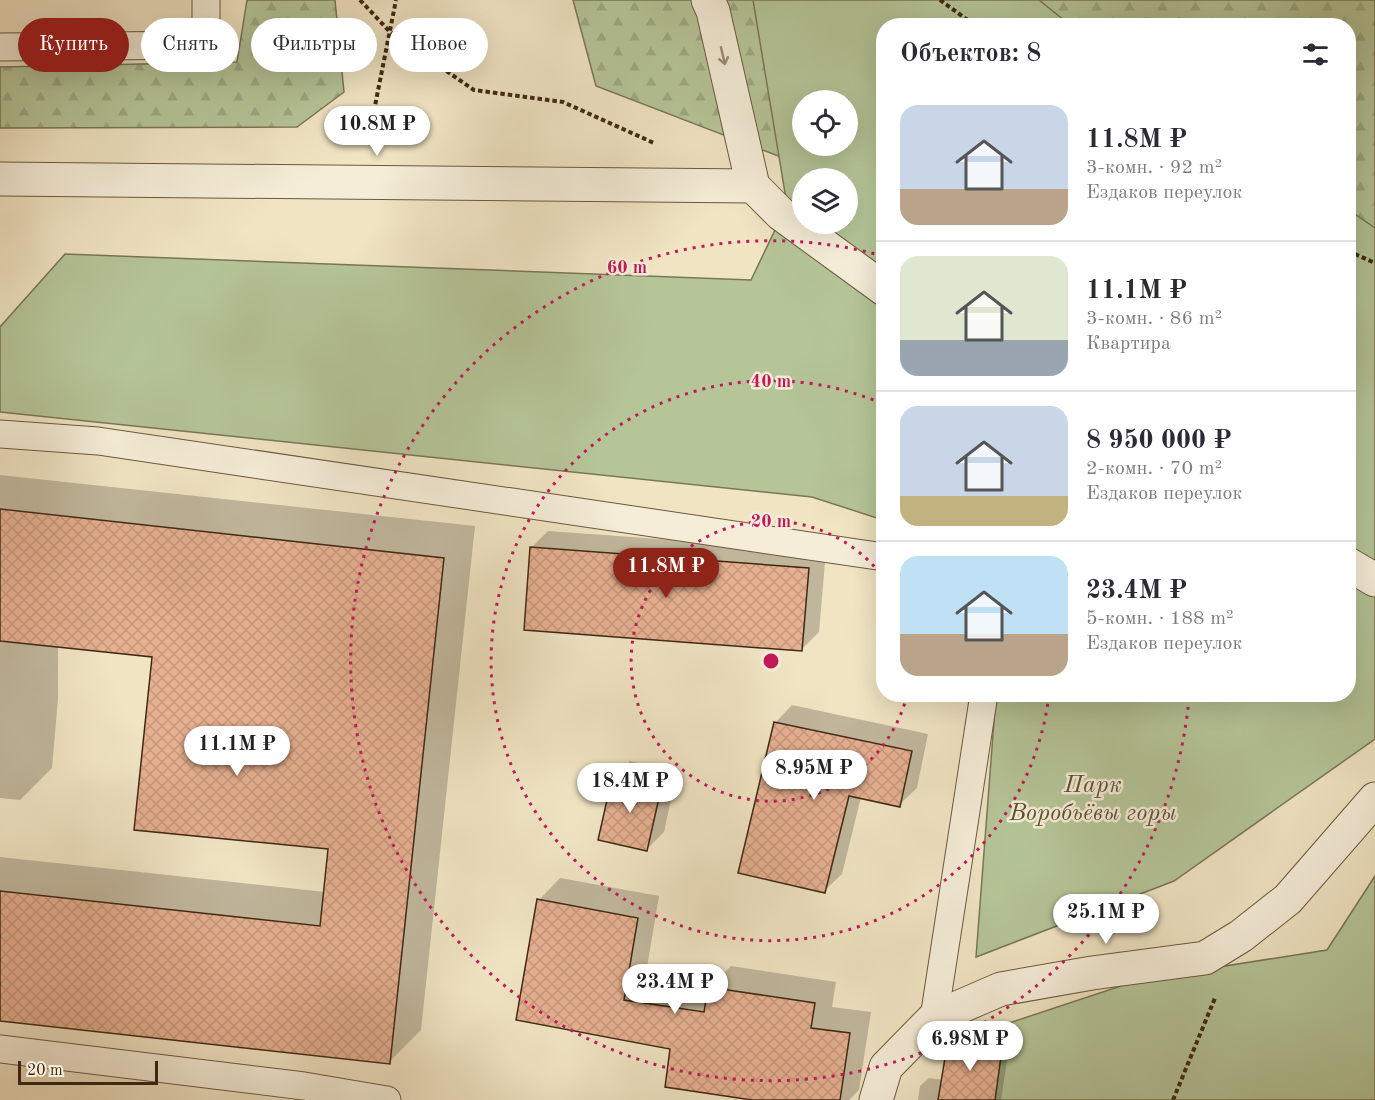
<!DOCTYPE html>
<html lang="ru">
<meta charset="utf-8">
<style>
:root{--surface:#fff;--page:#f7f7f7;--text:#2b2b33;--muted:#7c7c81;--line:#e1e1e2;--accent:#8f2418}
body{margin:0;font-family:"Old Standard TT",serif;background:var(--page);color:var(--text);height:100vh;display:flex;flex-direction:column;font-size:22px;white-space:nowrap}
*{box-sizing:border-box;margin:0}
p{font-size:20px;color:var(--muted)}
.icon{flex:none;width:33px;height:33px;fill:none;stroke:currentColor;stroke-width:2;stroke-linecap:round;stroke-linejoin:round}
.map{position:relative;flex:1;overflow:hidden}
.drawer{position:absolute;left:876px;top:18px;width:480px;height:684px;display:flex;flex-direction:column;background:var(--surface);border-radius:24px;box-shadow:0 6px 24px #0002}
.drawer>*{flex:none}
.banner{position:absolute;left:18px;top:18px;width:570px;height:54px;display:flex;gap:12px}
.fabs{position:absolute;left:792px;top:90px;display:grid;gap:12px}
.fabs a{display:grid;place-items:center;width:66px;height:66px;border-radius:50%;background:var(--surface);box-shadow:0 6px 24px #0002;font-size:30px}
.scale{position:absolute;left:18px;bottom:15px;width:140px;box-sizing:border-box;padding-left:6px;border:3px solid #402913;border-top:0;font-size:16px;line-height:21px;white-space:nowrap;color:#402913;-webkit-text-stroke:4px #f5edd8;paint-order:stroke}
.price{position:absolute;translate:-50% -51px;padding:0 14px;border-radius:21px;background:#fff;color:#222;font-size:20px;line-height:39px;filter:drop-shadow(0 2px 3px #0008)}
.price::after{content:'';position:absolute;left:50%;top:36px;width:18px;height:14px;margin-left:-9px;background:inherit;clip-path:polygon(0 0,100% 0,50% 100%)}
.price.on{background:var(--accent);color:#fff}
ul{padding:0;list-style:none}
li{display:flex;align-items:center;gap:18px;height:150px;padding:0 24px}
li+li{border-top:2px solid var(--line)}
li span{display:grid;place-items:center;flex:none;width:168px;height:120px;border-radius:18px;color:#555}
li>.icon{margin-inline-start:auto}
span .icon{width:72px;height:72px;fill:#fffc;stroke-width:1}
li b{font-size:26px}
h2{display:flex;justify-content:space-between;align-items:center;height:72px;padding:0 24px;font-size:26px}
.tag{padding:0 21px;border-radius:27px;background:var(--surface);box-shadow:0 6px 24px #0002;font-size:21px;line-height:54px}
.tag.on{background:var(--accent);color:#fff}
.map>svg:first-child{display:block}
</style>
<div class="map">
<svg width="1375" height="1100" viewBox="0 0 1375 1100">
<defs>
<pattern id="forest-firs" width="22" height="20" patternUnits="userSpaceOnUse" patternTransform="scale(1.5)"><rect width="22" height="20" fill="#b5c598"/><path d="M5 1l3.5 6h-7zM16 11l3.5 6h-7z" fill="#9da982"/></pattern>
<pattern id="building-cross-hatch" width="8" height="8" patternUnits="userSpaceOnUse" patternTransform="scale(1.5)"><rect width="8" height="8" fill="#e6b091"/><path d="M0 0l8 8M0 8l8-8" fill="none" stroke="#c6977c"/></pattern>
</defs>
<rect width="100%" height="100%" fill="#f0e4c3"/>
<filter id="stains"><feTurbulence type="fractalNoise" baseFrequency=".00333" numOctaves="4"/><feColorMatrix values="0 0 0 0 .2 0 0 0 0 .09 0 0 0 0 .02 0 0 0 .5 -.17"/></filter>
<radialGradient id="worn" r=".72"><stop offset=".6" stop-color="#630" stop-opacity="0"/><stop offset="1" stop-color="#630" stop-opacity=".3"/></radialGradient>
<g fill="url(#forest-firs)" stroke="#7a7756" stroke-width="1.5" fill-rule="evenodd">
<polygon points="247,0 335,0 344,92 297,127 0,128 0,67 237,62"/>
<path d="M573,0H1375V523L1349,510L1348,26H884L848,178L781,157L596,86ZM802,100H848V146H802Z"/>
</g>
<g fill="#b5c598" stroke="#7a7756" stroke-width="1.5" fill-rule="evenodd">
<path d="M753,0H1039L1070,25L884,26L883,520L812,497L0,412V327L65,254L751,280L787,205ZM802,100H848V146H802ZM802,178H848V224H802Z"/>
<polygon points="1349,210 1375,228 1375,739 1174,881 976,957 996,695 1348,694"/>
<polygon points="1375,876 1375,1100 938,1100 988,1030 1142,979 1327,950"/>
</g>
<g fill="#0003">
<polygon points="0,475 475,526 421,1030 389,1062 0,1020 0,857 325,892 330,848 154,656 58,646 58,699 52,768 20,800 0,798"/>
<polygon points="548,531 826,551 819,632 802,649 531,548"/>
<polygon points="792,705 928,734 917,788 899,805 861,797 842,874 824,891 775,723"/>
<polygon points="630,761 677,772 664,832 646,850 613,778"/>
<polygon points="560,878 659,896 645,979 709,988 731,966 836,982 832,1007 871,1012 859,1090 849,1100 762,1100 672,1048 518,1018 539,900"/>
<polygon points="958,1032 1010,1041 1001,1100 918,1100 920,1086 929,1078 943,1080 949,1041"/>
</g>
<g fill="url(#building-cross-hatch)" stroke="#402913" stroke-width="1.5">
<polygon points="0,509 444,558 390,1064 0,1021 0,891 320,926 328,849 134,830 152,657 0,641"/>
<polygon points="530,547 809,568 802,651 524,630"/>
<polygon points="774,722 912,751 900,807 849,796 825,893 738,873"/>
<polygon points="612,778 661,789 647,851 598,840"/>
<polygon points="537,899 638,918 624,1000 704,1012 708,987 815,1003 811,1028 850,1033 840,1100 752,1100 665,1087 670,1049 516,1020"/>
<polygon points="948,1040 1002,1049 995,1100 938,1100"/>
</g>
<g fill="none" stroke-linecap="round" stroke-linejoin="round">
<defs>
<g id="lane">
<polyline points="0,47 206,45 206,0"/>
<polyline points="0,434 98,441 884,557"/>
<polyline points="934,1018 984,694"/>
<polyline points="0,1049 304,1086 387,1100"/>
</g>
<g id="street">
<polyline points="708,0 713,11 753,186"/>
<polyline points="0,179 753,186"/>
<polyline points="753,186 781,214 884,289"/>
<polyline points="1348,564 1375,580"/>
<polyline points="876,1100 886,1067 934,1018 1001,989 1092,973 1205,958 1241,936 1288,899 1375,799"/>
</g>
</defs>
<use href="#lane" stroke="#6c583f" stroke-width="29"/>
<use href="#street" stroke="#6c583f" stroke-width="35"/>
<g stroke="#402913" stroke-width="4" stroke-dasharray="4.5 3" stroke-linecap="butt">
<polyline points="360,0 390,32 474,90 563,102 654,143"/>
<polyline points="940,0 976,26"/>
<polyline points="368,141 396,0"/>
<polyline points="1348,251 1375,263"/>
<polyline points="1173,1100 1215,998"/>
</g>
<use href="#lane" stroke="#f5edd8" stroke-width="27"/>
<use href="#street" stroke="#f5edd8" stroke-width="33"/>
</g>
<defs><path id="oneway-shaft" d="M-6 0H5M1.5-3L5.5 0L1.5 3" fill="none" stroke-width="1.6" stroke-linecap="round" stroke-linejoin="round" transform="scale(1.5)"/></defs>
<use stroke="#9a8b76" href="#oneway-shaft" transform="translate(723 56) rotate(77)"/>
<g fill="none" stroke="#c2185b" stroke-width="3" stroke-dasharray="3 6">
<path d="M907 695A140 140 0 1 1 883 577"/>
<path d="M1049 695A280 280 0 1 1 883 404"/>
<path d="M1189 698A420 420 0 1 1 883 256"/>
</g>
<g text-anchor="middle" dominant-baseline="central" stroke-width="5" stroke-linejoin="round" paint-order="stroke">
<g font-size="24" font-style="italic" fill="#5d5034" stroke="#f5edd8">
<text x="1093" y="786">Парк<tspan x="1093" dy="28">Воробьёвы горы</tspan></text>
</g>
</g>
<circle cx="771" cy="661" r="9" fill="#c2185b" stroke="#f5edd8" stroke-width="3"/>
<g font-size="18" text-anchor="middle" font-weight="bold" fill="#c2185b" stroke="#f5edd8" stroke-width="5" stroke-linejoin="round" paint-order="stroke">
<text x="627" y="273">60 m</text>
<text x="771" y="387">40 m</text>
<text x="771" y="527">20 m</text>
</g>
<rect width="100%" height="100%" filter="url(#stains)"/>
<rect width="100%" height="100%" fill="url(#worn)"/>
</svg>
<div class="fabs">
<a><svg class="icon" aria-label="locate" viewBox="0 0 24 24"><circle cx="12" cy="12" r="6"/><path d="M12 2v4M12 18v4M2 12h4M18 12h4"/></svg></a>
<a><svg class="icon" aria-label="layers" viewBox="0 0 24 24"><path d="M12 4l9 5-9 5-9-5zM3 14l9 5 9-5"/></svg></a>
</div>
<div class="scale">20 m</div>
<b class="price" style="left:377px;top:157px">10.8M ₽</b>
<b class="price on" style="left:666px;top:599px">11.8M ₽</b>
<b class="price" style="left:237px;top:777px">11.1M ₽</b>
<b class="price" style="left:814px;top:801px">8.95M ₽</b>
<b class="price" style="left:630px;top:814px">18.4M ₽</b>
<b class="price" style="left:1106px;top:945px">25.1M ₽</b>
<b class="price" style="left:675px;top:1015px">23.4M ₽</b>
<b class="price" style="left:970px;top:1072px">6.98M ₽</b>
<div class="banner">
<a class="tag on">Купить</a>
<a class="tag">Снять</a>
<a class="tag">Фильтры</a>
<a class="tag">Новое</a>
</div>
<section class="drawer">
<h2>Объектов: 8<svg class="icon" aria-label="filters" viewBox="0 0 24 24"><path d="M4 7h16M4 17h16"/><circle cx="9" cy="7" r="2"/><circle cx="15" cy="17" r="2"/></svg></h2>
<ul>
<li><span style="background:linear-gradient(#c9d6e8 70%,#b9a48a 0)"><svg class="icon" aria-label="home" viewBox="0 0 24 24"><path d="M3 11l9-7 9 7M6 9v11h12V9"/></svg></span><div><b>11.8M ₽</b><p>3-комн. · 92 m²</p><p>Ездаков переулок</p></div></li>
<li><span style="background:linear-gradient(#dfe7d0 70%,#9aa5b1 0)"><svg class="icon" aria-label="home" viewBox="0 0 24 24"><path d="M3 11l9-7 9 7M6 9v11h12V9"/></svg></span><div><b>11.1M ₽</b><p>3-комн. · 86 m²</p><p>Квартира</p></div></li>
<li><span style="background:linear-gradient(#c9d6e8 75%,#c2b280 0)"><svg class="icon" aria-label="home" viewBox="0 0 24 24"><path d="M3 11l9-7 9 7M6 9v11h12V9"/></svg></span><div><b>8 950 000 ₽</b><p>2-комн. · 70 m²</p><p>Ездаков переулок</p></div></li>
<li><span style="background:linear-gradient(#bfe0f5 65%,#b9a48a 0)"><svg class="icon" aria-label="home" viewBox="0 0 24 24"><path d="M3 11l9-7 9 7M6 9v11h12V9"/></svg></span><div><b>23.4M ₽</b><p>5-комн. · 188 m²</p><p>Ездаков переулок</p></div></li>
</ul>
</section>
</div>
